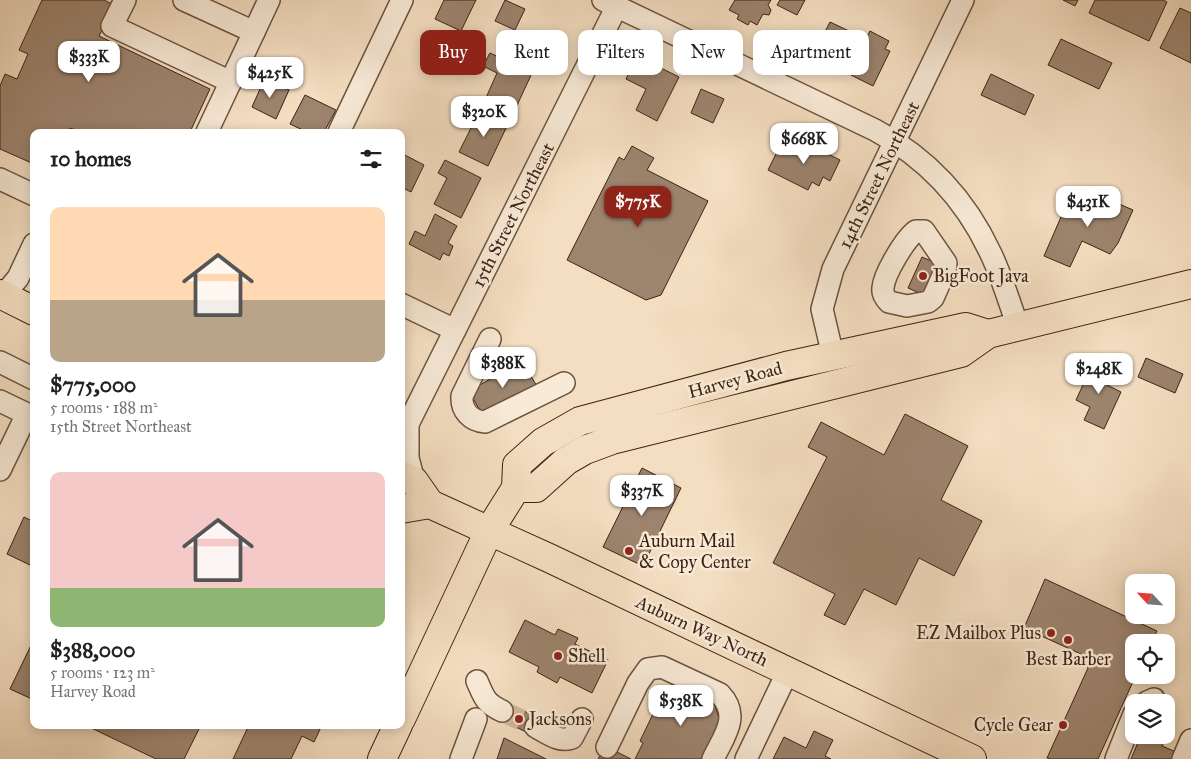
<!DOCTYPE html>
<meta charset="utf-8">
<style>
:root{--surface:#fff;--page:#f6f6f6;--text:#202124;--muted:#757577;--accent:#8f2418}
body{margin:0;font-family:"IM FELL Great Primer",serif;background:var(--page);color:var(--text);height:100vh;display:flex;flex-direction:column;font-size:19px;white-space:nowrap}
*{box-sizing:border-box;margin:0}
p{font-size:16px;color:var(--muted)}
.icon{flex:none;width:28px;height:28px;fill:none;stroke:currentColor;stroke-width:2;stroke-linecap:round;stroke-linejoin:round}
.map{position:relative;flex:1;overflow:hidden}
.panel{position:absolute;left:30px;top:129px;width:375px;height:600px;display:flex;flex-direction:column;background:var(--surface);border-radius:10px;box-shadow:0 2px 12px #0003}
.panel>*{flex:none}
.hud{position:absolute;left:420px;top:30px;width:475px;height:45px;display:flex;gap:10px}
.needle{width:32px;rotate:296deg}
.controls{position:absolute;left:1125px;top:574px;display:grid;gap:10px}
.controls a{display:grid;place-items:center;width:50px;height:50px;border-radius:10px;background:var(--surface);box-shadow:0 2px 12px #0003;font-size:25px}
.price{position:absolute;translate:-50% -42px;padding:0 11px;border-radius:10px;background:#fff;color:#222;font-size:16px;line-height:32px;filter:drop-shadow(0 1px 2px #0008)}
.price::after{content:'';position:absolute;left:50%;top:30px;width:15px;height:11px;margin-left:-8px;background:inherit;clip-path:polygon(0 0,100% 0,50% 100%)}
.price.active{background:var(--accent);color:#fff}
ul{padding:0;list-style:none}
li{display:grid;align-content:center;gap:10px;height:265px;padding:0 20px}
li span{display:grid;place-items:center;height:155px;border-radius:10px;color:#555}
li>.icon{margin-inline-start:auto}
span .icon{width:90px;height:90px;fill:#fffc;stroke-width:1}
li b{font-size:21px}
h2{display:flex;justify-content:space-between;align-items:center;height:60px;padding:0 20px;font-size:21px}
.tag{padding:0 18px;border-radius:10px;background:var(--surface);box-shadow:0 2px 12px #0003;font-size:18px;line-height:45px}
.tag.active{background:var(--accent);color:#fff}
.map>svg:first-child{display:block}
</style>
<div class="map">
<svg width="1191" height="759" viewBox="0 0 1191 759">
<rect width="100%" height="100%" fill="#f4dec1"/>
<filter id="stains"><feTurbulence type="fractalNoise" baseFrequency=".004" numOctaves="4"/><feColorMatrix values="0 0 0 0 .2 0 0 0 0 .09 0 0 0 0 .02 0 0 0 .5 -.17"/></filter>
<radialGradient id="worn" r=".72"><stop offset=".6" stop-color="#630" stop-opacity="0"/><stop offset="1" stop-color="#630" stop-opacity=".3"/></radialGradient>
<g fill="#9d846e" stroke="#3e2314">
<polygon points="42,0 104,0 114,5 99,36 210,89 190,132 81,132 70,128 68,132 34,132 34,164 0,149 0,86 5,74 17,79 28,54 19,50"/>
<polygon points="444,0 476,0 461,31 435,19"/>
<polygon points="505,0 525,9 515,30 495,21"/>
<polygon points="735,0 771,0 768,5 771,10 769,15 763,14 757,25 750,21 748,25 737,19 739,15 729,10"/>
<polygon points="780,0 805,0 797,15 777,5"/>
<polygon points="1063,0 1078,0 1075,6"/>
<polygon points="1095,0 1163,0 1167,2 1149,41 1089,13"/>
<polygon points="1180,8 1191,13 1191,63 1160,48"/>
<polygon points="830,22 866,39 870,31 889,41 885,49 890,51 873,86 849,74 851,69 815,51"/>
<polygon points="1061,39 1112,63 1099,89 1048,65"/>
<polygon points="490,53 532,73 513,114 485,100 497,73 483,66"/>
<polygon points="637,56 679,77 657,121 636,110 646,89 626,79"/>
<polygon points="991,74 1034,95 1025,115 981,95"/>
<polygon points="265,78 289,90 276,119 252,107"/>
<polygon points="701,89 724,99 713,123 691,113"/>
<polygon points="305,95 336,110 324,132 307,132 290,124"/>
<polygon points="480,110 508,124 488,166 459,152"/>
<polygon points="800,140 840,160 830,181 823,177 819,186 812,182 808,190 768,170 779,148 793,154"/>
<polygon points="632,146 654,158 647,170 708,201 661,295 646,300 567,260 619,157 624,160"/>
<polygon points="401,153 424,165 411,192 401,187"/>
<polygon points="445,160 481,178 461,218 434,204 447,178 438,173"/>
<polygon points="1087,190 1133,210 1118,243 1110,254 1082,241 1070,267 1044,256 1061,217 1069,205 1078,209"/>
<polygon points="435,214 457,226 448,243 453,246 449,256 443,253 440,260 409,244 415,231 425,236"/>
<polygon points="922,257 938,264 924,295 908,288"/>
<polygon points="1146,358 1183,374 1175,393 1138,377"/>
<polygon points="522,361 538,388 484,418 469,391"/>
<polygon points="1094,361 1114,371 1107,385 1121,392 1104,429 1084,420 1090,407 1076,400"/>
<polygon points="905,414 968,446 941,500 982,521 954,576 919,558 896,605 864,589 845,625 824,615 835,594 773,563 827,457 808,447 821,422 884,455"/>
<polygon points="642,468 681,488 643,566 603,547"/>
<polygon points="24,517 34,522 34,567 7,554"/>
<polygon points="1045,579 1157,631 1151,642 1134,642 1134,675 1136,675 1098,759 1051,759 1047,758 1088,668 1083,655 1024,628"/>
<polygon points="525,620 555,635 558,629 578,638 575,644 608,660 592,693 560,677 557,683 537,672 539,667 509,652"/>
<polygon points="34,639 34,700 10,689"/>
<polygon points="681,684 713,700 721,724 705,759 635,759 643,743 640,741 664,691"/>
<polygon points="506,702 540,719 532,735 498,718"/>
<polygon points="85,725 201,725 184,759 156,759"/>
<polygon points="249,725 322,725 314,742 302,736 291,759 233,759"/>
<polygon points="814,731 833,740 825,756 831,759 773,759 784,737 806,748"/>
<polygon points="1141,735 1154,735 1165,740 1162,746 1176,752 1173,759 1131,759"/>
<polygon points="504,738 546,759 497,759"/>
<polygon points="605,746 631,759 598,759"/>
</g>
<g fill="none" stroke-linecap="round" stroke-linejoin="round">
<polyline stroke="#d0b99e" stroke-width="21" stroke-dasharray="21 11" stroke-linecap="butt" points="502,711 536,727"/>
<defs>
<g id="minor">
<polyline points="125,0 112,26 231,82"/>
<polyline points="184,0 254,32"/>
<path d="M603,0L875,130C927,158 966,200 991,254C1002,277 1009,302 1018,326"/>
<polyline points="207,132 269,0"/>
<polyline points="339,132 402,0"/>
<polyline points="0,179 34,195"/>
<path d="M916,231H924L946,263L945,271L933,298L928,302L907,306L889,302C885,298 882,294 883,288C884,274 905,239 916,231Z"/>
<polyline points="3,296 18,278 34,244"/>
<polyline points="401,304 455,330"/>
<path d="M490,339L462,396C461,411 471,421 485,422L564,383"/>
<polyline points="833,356 822,309 833,269 963,0"/>
<polyline points="0,362 34,379"/>
<polyline points="0,401 27,414 0,470"/>
<polyline points="408,424 617,6"/>
<polyline points="401,428 408,424 408,458 414,481"/>
<path d="M477,681C484,697 485,703 502,711"/>
<polyline points="1147,702 1154,699"/>
<path d="M536,727C547,733 560,743 572,738L582,719"/>
<path d="M607,747L638,683L648,669L662,667L720,694C741,716 724,736 713,759"/>
<polyline points="461,759 476,719"/>
<polyline points="746,759 788,671"/>
<polyline points="1116,759 1134,714"/>
<polyline points="1183,759 1191,740"/>
</g>
<g id="major">
<polyline points="0,294 34,311"/>
<polyline points="401,475 414,481 430,504 452,514 549,558 972,759"/>
<polyline points="516,488 536,488 566,461 585,450 612,440 961,353 988,334 1191,284"/>
<polyline points="401,509 430,504"/>
<polyline points="401,719 489,531 516,488 517,465 543,442 580,421 786,366 966,327 988,334"/>
<polyline points="382,759 398,725"/>
</g>
</defs>
<use href="#minor" stroke="#6c523f" stroke-width="24"/>
<use href="#major" stroke="#3e2314" stroke-width="30"/>
<use href="#minor" stroke="#f8ead7" stroke-width="21"/>
<use href="#major" stroke="#f4dec1" stroke-width="28"/>
</g>
<g fill="#8f2418" stroke="#f8ead7" stroke-width="2">
<circle cx="923" cy="276" r="5"/>
<circle cx="629" cy="551" r="5"/>
<circle cx="1051" cy="633" r="5"/>
<circle cx="1068" cy="640" r="5"/>
<circle cx="558" cy="656" r="5"/>
<circle cx="519" cy="719" r="5"/>
<circle cx="1063" cy="725" r="5"/>
</g>
<g text-anchor="middle" dominant-baseline="central" stroke-width="5" stroke-linejoin="round" paint-order="stroke">
<g font-size="18" fill="#3e2314" stroke="#f8ead7">
<text transform="translate(879 175) rotate(-64)">14th Street Northeast</text>
<text transform="translate(513 215) rotate(-63)">15th Street Northeast</text>
<text transform="translate(735 380) rotate(-15)">Harvey Road</text>
<text transform="translate(702 631) rotate(25)">Auburn Way North</text>
</g>
<g font-size="18" fill="#3e2314" stroke="#f8ead7" text-anchor="start">
<text x="933" y="276">BigFoot Java</text>
<text x="639" y="541">Auburn Mail<tspan x="639" dy="21">&amp; Copy Center</tspan></text>
<text x="1041" y="633" text-anchor="end">EZ Mailbox Plus</text>
<text x="568" y="656">Shell</text>
<text x="1068" y="659" text-anchor="middle">Best Barber</text>
<text x="529" y="719">Jacksons</text>
<text x="1053" y="725" text-anchor="end">Cycle Gear</text>
</g>
</g>
<rect width="100%" height="100%" filter="url(#stains)"/>
<rect width="100%" height="100%" fill="url(#worn)"/>
</svg>
<div class="controls">
<a><svg class="needle" viewBox="-14 -14 28 28"><path d="M0-13l5 13h-10z" fill="#e53935"/><path d="M0 13l5-13h-10z" fill="#757577"/></svg></a>
<a><svg class="icon" aria-label="locate" viewBox="0 0 24 24"><circle cx="12" cy="12" r="6"/><path d="M12 2v4M12 18v4M2 12h4M18 12h4"/></svg></a>
<a><svg class="icon" aria-label="layers" viewBox="0 0 24 24"><path d="M12 4l9 5-9 5-9-5zM3 14l9 5 9-5"/></svg></a>
</div>
<b class="price" style="left:89px;top:83px">$333K</b>
<b class="price" style="left:270px;top:99px">$425K</b>
<b class="price" style="left:484px;top:138px">$320K</b>
<b class="price" style="left:804px;top:165px">$668K</b>
<b class="price active" style="left:638px;top:228px">$775K</b>
<b class="price" style="left:1088px;top:228px">$431K</b>
<b class="price" style="left:503px;top:389px">$388K</b>
<b class="price" style="left:1099px;top:395px">$248K</b>
<b class="price" style="left:642px;top:517px">$337K</b>
<b class="price" style="left:681px;top:727px">$538K</b>
<div class="hud">
<a class="tag active">Buy</a>
<a class="tag">Rent</a>
<a class="tag">Filters</a>
<a class="tag">New</a>
<a class="tag">Apartment</a>
</div>
<section class="panel">
<h2>10 homes<svg class="icon" aria-label="filters" viewBox="0 0 24 24"><path d="M4 7h16M4 17h16"/><circle cx="9" cy="7" r="2"/><circle cx="15" cy="17" r="2"/></svg></h2>
<ul>
<li><span style="background:linear-gradient(#ffd9b3 60%,#b9a48a 0)"><svg class="icon" aria-label="home" viewBox="0 0 24 24"><path d="M3 11l9-7 9 7M6 9v11h12V9"/></svg></span><div><b>$775,000</b><p>5 rooms · 188 m²</p><p>15th Street Northeast</p></div></li>
<li><span style="background:linear-gradient(#f6c9c9 75%,#8fb573 0)"><svg class="icon" aria-label="home" viewBox="0 0 24 24"><path d="M3 11l9-7 9 7M6 9v11h12V9"/></svg></span><div><b>$388,000</b><p>5 rooms · 123 m²</p><p>Harvey Road</p></div></li>
</ul>
</section>
</div>
